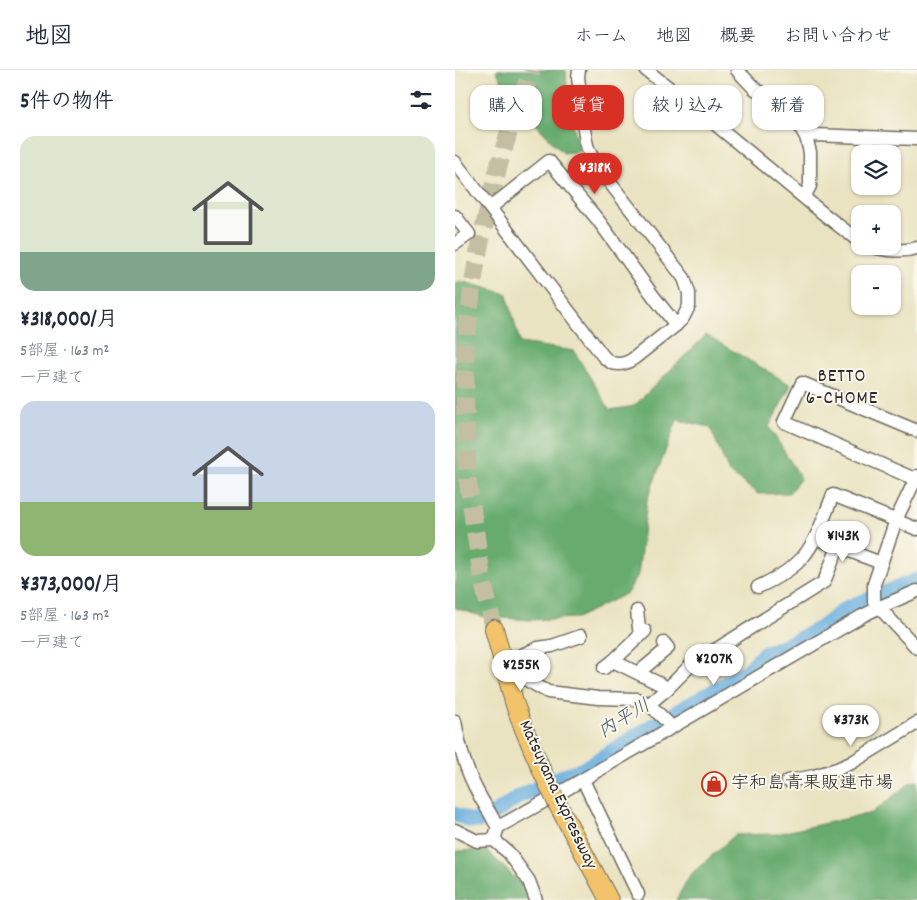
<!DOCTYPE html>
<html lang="ja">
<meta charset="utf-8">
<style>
:root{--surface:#fff;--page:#f6f6f7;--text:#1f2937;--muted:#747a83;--line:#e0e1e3;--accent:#d93025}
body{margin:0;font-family:Dekko,"Klee One",sans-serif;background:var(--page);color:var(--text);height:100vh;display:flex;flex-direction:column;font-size:19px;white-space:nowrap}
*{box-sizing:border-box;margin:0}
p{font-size:16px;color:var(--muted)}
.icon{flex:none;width:28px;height:28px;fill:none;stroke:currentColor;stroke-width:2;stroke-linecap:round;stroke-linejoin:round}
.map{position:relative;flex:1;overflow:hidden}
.sheet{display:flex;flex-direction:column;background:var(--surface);width:455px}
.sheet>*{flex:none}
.guide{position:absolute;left:15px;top:15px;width:371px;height:45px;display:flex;gap:10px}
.fabs{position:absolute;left:396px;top:75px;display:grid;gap:10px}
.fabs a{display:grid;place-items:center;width:50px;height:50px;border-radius:10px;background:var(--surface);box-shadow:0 1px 4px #0004;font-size:25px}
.price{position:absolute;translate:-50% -42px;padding:0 11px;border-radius:18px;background:#fff;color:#222;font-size:16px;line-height:32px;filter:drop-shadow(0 1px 2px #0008)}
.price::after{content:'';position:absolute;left:50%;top:30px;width:15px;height:11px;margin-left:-8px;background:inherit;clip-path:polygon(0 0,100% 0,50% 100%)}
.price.active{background:var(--accent);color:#fff}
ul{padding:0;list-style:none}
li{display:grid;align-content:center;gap:10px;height:265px;padding:0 20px}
li span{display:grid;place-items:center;height:155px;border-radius:15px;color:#555}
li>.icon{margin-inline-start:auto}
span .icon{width:90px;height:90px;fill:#fffc;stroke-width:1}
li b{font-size:21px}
h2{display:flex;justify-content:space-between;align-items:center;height:60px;padding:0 20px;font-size:21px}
.tag{padding:0 18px;border-radius:15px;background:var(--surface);box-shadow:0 1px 4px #0004;font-size:18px;line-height:45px}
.tag.active{background:var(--accent);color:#fff}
header{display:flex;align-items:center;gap:30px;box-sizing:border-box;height:70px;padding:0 25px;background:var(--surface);border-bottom:1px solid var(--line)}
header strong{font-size:24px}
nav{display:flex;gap:28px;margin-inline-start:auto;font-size:18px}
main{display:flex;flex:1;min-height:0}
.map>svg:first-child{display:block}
</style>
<header>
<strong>地図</strong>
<nav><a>ホーム</a><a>地図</a><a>概要</a><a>お問い合わせ</a></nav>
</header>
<main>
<section class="sheet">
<h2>5件の物件<svg class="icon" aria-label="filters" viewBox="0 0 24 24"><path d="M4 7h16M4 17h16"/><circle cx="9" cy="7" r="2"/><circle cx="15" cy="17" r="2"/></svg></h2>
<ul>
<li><span style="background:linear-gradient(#dfe7d0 75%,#7fa58c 0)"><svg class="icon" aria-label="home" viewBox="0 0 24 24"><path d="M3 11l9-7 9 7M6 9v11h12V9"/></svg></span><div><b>¥318,000/月</b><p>5部屋 · 163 m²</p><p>一戸建て</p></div></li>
<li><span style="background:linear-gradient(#c9d6e8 65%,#8fb573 0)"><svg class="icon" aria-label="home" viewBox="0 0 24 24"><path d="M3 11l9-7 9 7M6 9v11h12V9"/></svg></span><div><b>¥373,000/月</b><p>5部屋 · 163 m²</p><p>一戸建て</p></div></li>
</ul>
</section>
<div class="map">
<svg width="462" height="830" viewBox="0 0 462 830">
<rect width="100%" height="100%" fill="#fbf7ec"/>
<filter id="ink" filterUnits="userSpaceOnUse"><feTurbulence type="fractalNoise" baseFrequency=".02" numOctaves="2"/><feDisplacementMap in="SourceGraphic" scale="10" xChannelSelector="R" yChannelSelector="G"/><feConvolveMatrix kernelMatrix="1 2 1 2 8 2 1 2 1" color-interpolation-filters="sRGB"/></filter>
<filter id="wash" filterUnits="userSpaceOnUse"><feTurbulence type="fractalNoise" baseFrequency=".0096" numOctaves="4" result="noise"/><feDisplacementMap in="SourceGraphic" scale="20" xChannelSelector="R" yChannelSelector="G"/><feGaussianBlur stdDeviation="1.12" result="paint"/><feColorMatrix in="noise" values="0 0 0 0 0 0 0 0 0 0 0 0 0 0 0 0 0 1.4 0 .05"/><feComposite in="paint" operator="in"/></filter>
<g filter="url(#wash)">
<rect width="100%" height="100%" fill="#eae3c1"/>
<g fill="#68ab6e" stroke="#4a6b4c">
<polygon points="41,0 111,0 113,39 126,81 108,83 55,27"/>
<polygon points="6,211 52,224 65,273 119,281 155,340 179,336 251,265 336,315 314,357 346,408 334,423 303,424 274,402 255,357 222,350 192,430 183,505 172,523 122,548 73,550 26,546 0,538 0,213"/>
<polygon points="462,711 462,830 221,830 235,805 280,765 321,764 417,743 456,712"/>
<polygon points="31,780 61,809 80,830 0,830 0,782 3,781"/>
</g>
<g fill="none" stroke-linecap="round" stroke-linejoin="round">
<polyline stroke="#68aede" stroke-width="15" points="0,744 16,751 25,751 42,742 63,727 107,706 128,699 201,653 255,623 295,598 309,583 340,571 367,557 391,538 462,510"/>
</g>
</g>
<g filter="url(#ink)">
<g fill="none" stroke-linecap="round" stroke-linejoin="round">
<polyline stroke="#c4bea3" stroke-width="18" stroke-dasharray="18 9" stroke-linecap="butt" points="39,559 27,508 13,412 10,330 11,277 17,218 25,173 43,98 57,52 77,0"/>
<defs>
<g id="minor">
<polyline points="191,0 249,45 370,145 405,172"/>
<polyline points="282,0 300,19 326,34 339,47 351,67 355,82 355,116 349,127"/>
<polyline points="351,67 359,65 462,69"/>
<path d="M0,92L148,286C157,296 167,296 178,289L221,255L228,248L234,236V223L229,208L145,100C140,92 134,84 132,75C127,55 126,28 123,7L124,0"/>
<polyline points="35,138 94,91 143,150 199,227 221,255"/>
<polyline points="0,146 14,164 0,174"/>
<path d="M413,176C429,180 445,183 462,178"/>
<polyline points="462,361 347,313 329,352 462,410"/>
<polyline points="462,406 441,450 419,514 419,532 462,578"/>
<polyline points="360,468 426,493"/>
<path d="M303,517C318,510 337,500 348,487C363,469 369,446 378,425L462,459"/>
<polyline points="182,541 185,566"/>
<polyline points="126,566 97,576 83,578 60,588 65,606 93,622 143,628 182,629 194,634"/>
<polyline points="158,591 207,615 212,619 236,595 369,512 383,477"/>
<polyline points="149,598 158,591 190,561"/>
<polyline points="183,603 213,578 209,573"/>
<polyline points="212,619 194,634 217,657"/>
<path d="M0,651C6,686 14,710 33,740C37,746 39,752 43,757"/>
<polyline points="128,710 183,824"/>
<polyline points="333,711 359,706 382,699 396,693 462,653"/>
<polyline points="0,760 22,771 39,770 54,783 74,811 81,830"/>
<polyline points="39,770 43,757 108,721 407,546 425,537 462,521"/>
</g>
<g id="highway">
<polyline points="39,559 60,635 69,659 88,703"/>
<polyline points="103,735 154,830"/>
</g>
</defs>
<use href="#minor" stroke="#6e6b60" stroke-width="15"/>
<use href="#highway" stroke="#6e6b60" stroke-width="20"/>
<use href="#minor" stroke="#fff" stroke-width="12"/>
<use href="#highway" stroke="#f2c36a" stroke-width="18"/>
<defs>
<polyline id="highway-bridge" points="88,703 103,735"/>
</defs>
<use href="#highway-bridge" stroke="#6e6b60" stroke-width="20" stroke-linecap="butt"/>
<use href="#highway-bridge" stroke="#f2c36a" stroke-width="18"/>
</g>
</g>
<defs>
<symbol id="shop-ring" viewBox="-11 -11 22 22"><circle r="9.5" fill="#fbf7ec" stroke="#c8321e" stroke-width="1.5"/><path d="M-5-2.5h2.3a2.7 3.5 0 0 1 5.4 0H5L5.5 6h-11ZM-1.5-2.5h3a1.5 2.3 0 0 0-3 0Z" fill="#c8321e"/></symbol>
</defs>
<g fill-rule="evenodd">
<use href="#shop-ring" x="245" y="700" width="28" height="28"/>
</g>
<g text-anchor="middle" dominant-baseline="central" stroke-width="4" stroke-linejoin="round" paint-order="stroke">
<g font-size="18" fill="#2b2b2b" stroke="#fbf7ec" text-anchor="start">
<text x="276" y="714">宇和島青果販連市場</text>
</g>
<g font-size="18" fill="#2b2b2b" stroke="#fbf7ec">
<text transform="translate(102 725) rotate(65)">Matsuyama Expressway</text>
</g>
<g font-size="19" letter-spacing="1" fill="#2b2b2b" stroke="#fbf7ec">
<text x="387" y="307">BETTO<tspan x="387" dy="22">6-CHOME</tspan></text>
</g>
<g font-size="19" font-style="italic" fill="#40596a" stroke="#fbf7ec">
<text transform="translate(170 650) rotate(-31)">内平川</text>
</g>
</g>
</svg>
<div class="fabs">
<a><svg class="icon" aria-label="layers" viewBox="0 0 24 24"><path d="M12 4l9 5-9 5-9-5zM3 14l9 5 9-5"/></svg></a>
<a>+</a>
<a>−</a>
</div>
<b class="price active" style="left:140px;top:125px">¥318K</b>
<b class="price" style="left:388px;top:493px">¥143K</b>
<b class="price" style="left:259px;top:616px">¥207K</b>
<b class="price" style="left:66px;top:622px">¥255K</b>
<b class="price" style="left:396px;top:677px">¥373K</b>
<div class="guide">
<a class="tag">購入</a>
<a class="tag active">賃貸</a>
<a class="tag">絞り込み</a>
<a class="tag">新着</a>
</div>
</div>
</main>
